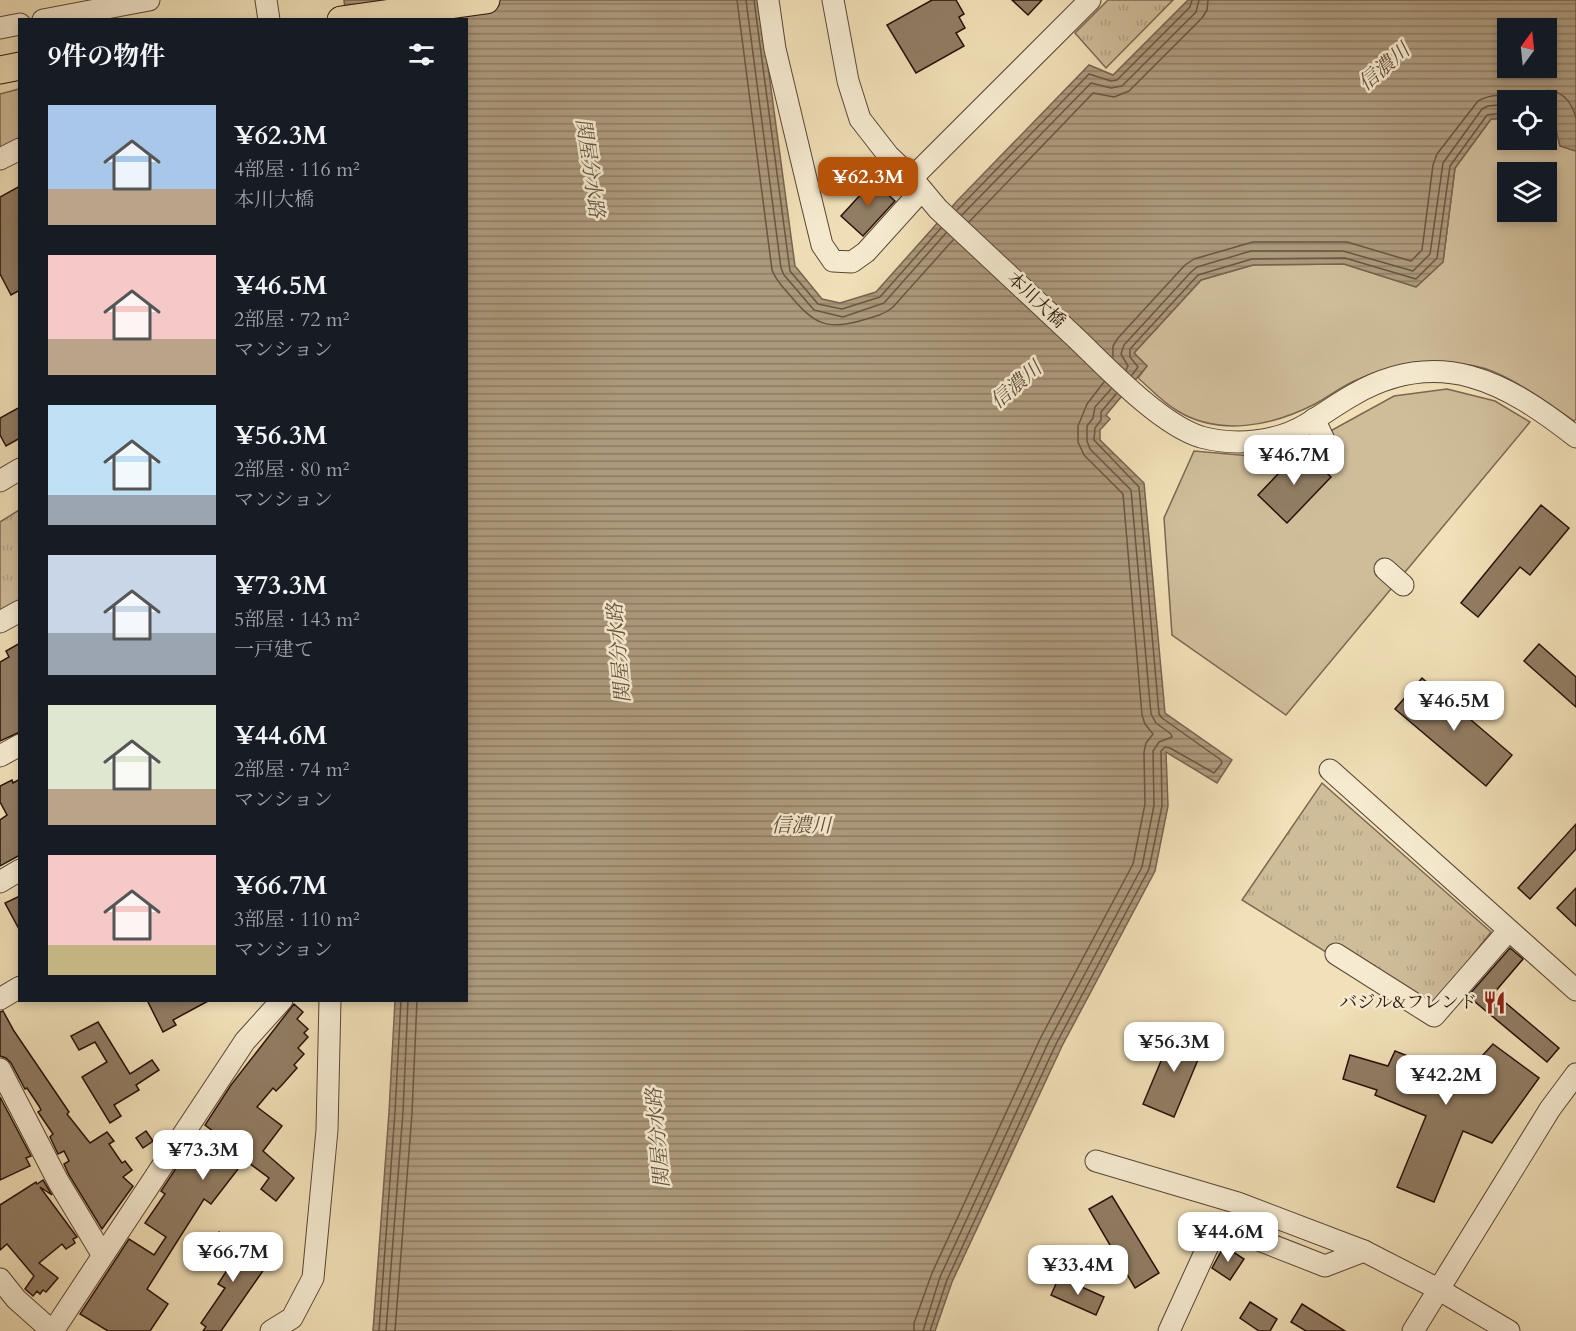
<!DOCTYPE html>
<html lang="ja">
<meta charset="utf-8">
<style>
:root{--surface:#171b24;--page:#20242c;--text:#f1f3f6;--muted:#9ea1a6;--accent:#b45309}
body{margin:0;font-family:Cardo,"Noto Serif JP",serif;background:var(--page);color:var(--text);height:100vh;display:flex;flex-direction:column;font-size:22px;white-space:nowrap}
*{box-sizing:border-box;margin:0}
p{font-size:20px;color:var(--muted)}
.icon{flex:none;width:33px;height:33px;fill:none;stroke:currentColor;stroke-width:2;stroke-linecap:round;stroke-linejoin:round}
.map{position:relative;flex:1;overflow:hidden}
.side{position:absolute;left:18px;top:18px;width:450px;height:984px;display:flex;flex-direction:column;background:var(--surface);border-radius:0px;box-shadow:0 3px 9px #0003}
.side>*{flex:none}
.needle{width:39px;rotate:15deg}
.tools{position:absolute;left:1497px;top:18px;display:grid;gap:12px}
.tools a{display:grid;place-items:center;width:60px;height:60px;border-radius:0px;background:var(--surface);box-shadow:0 3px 9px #0003;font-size:30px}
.price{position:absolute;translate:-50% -51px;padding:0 14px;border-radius:12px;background:#fff;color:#222;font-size:20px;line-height:39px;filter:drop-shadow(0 2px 3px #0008)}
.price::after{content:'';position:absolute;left:50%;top:36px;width:18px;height:14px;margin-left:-9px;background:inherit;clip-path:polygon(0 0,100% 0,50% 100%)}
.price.active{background:var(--accent);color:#fff}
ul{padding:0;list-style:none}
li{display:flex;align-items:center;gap:18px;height:150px;padding:0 30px}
li span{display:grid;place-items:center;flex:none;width:168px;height:120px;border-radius:0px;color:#555}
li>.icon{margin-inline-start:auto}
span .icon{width:72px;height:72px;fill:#fffc;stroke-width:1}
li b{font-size:26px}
h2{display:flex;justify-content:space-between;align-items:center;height:72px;padding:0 30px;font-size:26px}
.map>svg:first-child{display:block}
</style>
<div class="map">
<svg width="1576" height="1331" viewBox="0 0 1576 1331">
<defs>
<pattern id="park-tufts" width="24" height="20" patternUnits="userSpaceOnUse" patternTransform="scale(1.5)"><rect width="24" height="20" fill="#cfbd9a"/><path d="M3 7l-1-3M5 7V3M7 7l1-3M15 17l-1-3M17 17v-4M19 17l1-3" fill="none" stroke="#b2a183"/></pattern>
<pattern id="water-rules" width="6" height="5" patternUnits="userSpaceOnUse" patternTransform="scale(1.5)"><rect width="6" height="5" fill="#ad9a7c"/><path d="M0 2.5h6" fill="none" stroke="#8d7c64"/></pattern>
</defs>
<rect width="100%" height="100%" fill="#f1e0b8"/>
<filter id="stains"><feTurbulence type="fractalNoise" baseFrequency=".00333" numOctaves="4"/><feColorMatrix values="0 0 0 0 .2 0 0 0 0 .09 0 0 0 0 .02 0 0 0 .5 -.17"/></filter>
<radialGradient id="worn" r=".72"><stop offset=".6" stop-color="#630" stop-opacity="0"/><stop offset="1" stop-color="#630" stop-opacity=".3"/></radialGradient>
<g fill="#cfbd9a" stroke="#7c6751" stroke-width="1.5" fill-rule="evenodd">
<polygon points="19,89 19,146 0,156 0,94"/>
<path d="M1547,114H1552L1560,146L1576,151V419L1574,421C1547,403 1507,372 1475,366C1438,358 1393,363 1359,379C1343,385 1330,396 1315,404C1272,426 1219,437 1176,410C1162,402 1150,388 1138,378L1147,366L1134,353L1201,280L1253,265L1344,264L1416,287L1443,262L1455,168L1491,119L1507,118L1508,140H1546ZM1508,172H1546V212H1508Z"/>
<polygon points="1447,389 1495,401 1530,422 1286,715 1172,635 1164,518 1194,451 1263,457 1305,445 1394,396"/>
</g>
<g fill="url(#park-tufts)" stroke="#7c6751" stroke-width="1.5">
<polygon points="1108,0 1173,0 1106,68 1075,33"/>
<polygon points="19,510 19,609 0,620 0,522"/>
<polygon points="1322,783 1491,932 1426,1014 1242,900"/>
</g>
<path fill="url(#water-rules)" stroke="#78634e" stroke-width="1.5" fill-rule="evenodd" d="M344,0H759L795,266L822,299L840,303L876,292L957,201L1089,65L1113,75L1188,0H1576V151L1560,146L1552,114H1547L1546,100H1508L1507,118L1491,119L1455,168L1443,262L1416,287L1344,264L1253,265L1201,280L1134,353L1147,366L1106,415L1110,419L1100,430V440L1144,483L1165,713L1232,760L1217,783L1166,752L1168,806L1155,871L1062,1046L952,1282L935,1331H373L389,1112L395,1001L466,1000V20L346,19ZM1508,28H1546V68H1508Z"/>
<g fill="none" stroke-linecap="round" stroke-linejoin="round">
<g stroke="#6a5642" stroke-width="1.5">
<path d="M737,0L772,270C775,279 782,286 788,293C812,322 825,332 863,320C874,317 885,314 893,307L953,240"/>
<polyline points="746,0 781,268 784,275 814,310 843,317 884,303 946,233"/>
<polyline points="754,0 790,271 818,304 842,309 880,297 941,228"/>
<path d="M1530,100C1550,80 1570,95 1576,118"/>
<polyline points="957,210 1089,74 1111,81 1117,80 1190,7 1192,0"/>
<polyline points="962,215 1091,83 1111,88 1122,86 1196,12 1199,0"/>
<polyline points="969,222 1093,93 1114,97 1129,91 1202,18 1207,10 1208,0"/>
<path d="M1113,357V346L1118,338L1185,265L1194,259L1253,242H1347L1411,261L1422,250L1433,165L1437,154L1478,101C1490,94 1509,93 1521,100"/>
<polyline points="1126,370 1128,366 1121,354 1124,345 1191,272 1197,267 1251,251 1343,251 1413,271 1430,254 1443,163 1482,109 1488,106 1508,104"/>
<polyline points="1132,375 1138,367 1130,357 1130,349 1198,275 1252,259 1345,258 1416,279 1437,258 1450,166 1487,115 1508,112"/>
<polyline points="379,1331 395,1112 401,1000"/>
<polyline points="386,1331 403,1112 408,1000"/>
<polyline points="395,1331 412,1113 417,1000"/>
<polyline points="914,1331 914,1323 932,1273 1041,1037 1133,864 1145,804 1144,752 1146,743 1153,734 1145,724 1142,715 1123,494 1084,455 1078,442 1078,426 1087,404 1104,382"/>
<polyline points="923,1331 940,1277 1049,1041 1142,867 1154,805 1153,751 1159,742 1172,737 1171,734 1156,723 1151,714 1131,490 1090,449 1087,441 1087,426 1093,418 1095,407 1111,389"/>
<polyline points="930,1331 947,1280 1056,1044 1149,869 1162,806 1161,751 1165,747 1170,748 1214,773 1222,763 1221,760 1162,718 1159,714 1139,487 1094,440 1095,428 1101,420 1101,412 1116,394"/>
</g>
</g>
<g fill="#917d64" stroke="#281108" stroke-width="1.5">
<polygon points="932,0 956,0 964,14 959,17 965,28 956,33 964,46 916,73 887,25"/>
<polygon points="1012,0 1042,0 1028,15"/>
<polygon points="873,181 895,201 863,236 841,216"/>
<polygon points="20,186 20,290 11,295 0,274 0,197"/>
<polygon points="20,407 20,438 6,446 0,435 0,418"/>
<polygon points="1302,449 1331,477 1287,523 1258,495"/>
<polygon points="1541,505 1569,528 1530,575 1520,567 1478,617 1461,603"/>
<polygon points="20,643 20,732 0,741 0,662 9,657 6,651"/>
<polygon points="1539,644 1576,677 1576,707 1524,661"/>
<polygon points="1422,678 1512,755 1486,786 1395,709"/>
<polygon points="20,779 20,855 0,866 0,820 7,815 0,802 0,786 12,780 13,783"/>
<polygon points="1576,824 1576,849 1530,899 1518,888"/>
<polygon points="1576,888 1576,926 1557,908"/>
<polygon points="20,896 20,931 5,903"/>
<polygon points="1510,948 1523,959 1494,993 1559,1048 1547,1062 1468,996"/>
<polygon points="147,1000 210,1000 173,1020 176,1025 163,1032"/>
<polygon points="294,1004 303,1012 297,1019 308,1029 304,1033 308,1037 298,1048 304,1054 294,1065 297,1068 281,1086 276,1091 273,1088 257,1107 282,1126 263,1151 294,1178 276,1201 261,1189 269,1178 245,1160 211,1204 204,1199 147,1289 168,1304 150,1331 108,1331 80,1314 129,1239 154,1255 166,1237 145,1223 165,1194 161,1191 192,1144 220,1165 234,1147 205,1125 231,1085"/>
<polygon points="3,1011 14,1031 69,1112 67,1114 90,1143 107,1132 114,1141 109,1144 122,1163 125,1161 132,1170 123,1177 133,1186 102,1229 69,1175 64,1164 69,1161 64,1151 58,1154 50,1137 53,1134 38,1112 41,1110 39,1106 27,1088 25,1089 11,1063 6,1058 0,1056 0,1012"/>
<polygon points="98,1022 130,1074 152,1060 159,1070 136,1085 139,1090 114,1105 121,1116 110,1123 82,1077 107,1062 95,1042 79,1050 71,1036"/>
<polygon points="1174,1030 1205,1043 1174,1117 1143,1104"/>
<polygon points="1493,1044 1539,1078 1492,1143 1463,1131 1434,1202 1397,1187 1426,1116 1375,1095 1377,1090 1343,1079 1350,1055 1388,1066 1395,1051 1456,1075 1465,1064 1471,1068"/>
<polygon points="0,1097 31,1156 26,1158 30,1166 0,1180"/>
<polygon points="146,1131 153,1141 143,1148 136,1138"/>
<polygon points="43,1180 52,1195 40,1187 77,1237 73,1239 75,1243 66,1249 62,1244 39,1263 58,1278 46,1292 43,1290 40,1294 37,1291 33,1296 25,1289 34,1276 7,1244 0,1250 0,1205 36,1182 37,1184"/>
<polygon points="1112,1196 1159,1273 1135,1288 1089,1209"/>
<polygon points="219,1232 267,1265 221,1331 203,1331 206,1327 201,1323 225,1288 218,1284 235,1258 212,1242"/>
<polygon points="1224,1246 1244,1259 1230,1280 1212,1268"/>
<polygon points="1059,1277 1104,1297 1096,1315 1051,1295"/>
<polygon points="1250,1302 1277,1319 1270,1331 1259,1331 1240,1318"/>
<polygon points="1302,1304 1329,1321 1345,1331 1306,1331 1291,1322"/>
</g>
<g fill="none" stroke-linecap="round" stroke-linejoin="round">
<defs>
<g id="minor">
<polyline points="266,0 269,20"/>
<polyline points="768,0 775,49 812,204 822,245 833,261 852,262 866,252 922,190"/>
<path d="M833,0L848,81L860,119L888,155L912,178L938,209C984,252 1031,296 1077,339C1108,369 1161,425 1201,437C1235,446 1276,443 1307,424C1322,415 1337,404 1353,395C1439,345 1506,382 1576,437"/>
<polyline points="43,20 149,0"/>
<polyline points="0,28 20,24"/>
<polyline points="0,159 20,149"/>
<polyline points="912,178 1090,0"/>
<polyline points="1314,419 1328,448"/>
<polyline points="0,481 20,469"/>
<polyline points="1385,569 1403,585"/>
<polyline points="0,622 20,611"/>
<polyline points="0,756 20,745"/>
<polyline points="1330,770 1576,990"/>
<polyline points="0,882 20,870"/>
<polyline points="1336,954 1434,1016 1508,931"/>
<polyline points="0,999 20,987"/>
<polyline points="0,1069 58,1181 102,1254"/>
<polyline points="1096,1161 1238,1203 1364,1251"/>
<polyline points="0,1279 16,1299 52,1331"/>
<polyline points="53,1331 245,1041 282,1000"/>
<polyline points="271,1331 292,1318 313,1278 327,1130 330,1000"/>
<polyline points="1169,1331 1218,1224 1325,1266 1364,1251 1438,1289 1509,1331"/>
<polyline points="1413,1331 1550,1109 1576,1074"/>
</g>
<g id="major">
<polyline points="341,20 486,0"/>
<polyline points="0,70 20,66"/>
</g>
</defs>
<use href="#minor" stroke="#5a4534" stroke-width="23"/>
<use href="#major" stroke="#281108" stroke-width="29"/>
<use href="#minor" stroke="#f6ebd1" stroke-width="21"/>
<use href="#major" stroke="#f1e0b8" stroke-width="27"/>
</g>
<defs>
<symbol id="restaurant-bare" viewBox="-9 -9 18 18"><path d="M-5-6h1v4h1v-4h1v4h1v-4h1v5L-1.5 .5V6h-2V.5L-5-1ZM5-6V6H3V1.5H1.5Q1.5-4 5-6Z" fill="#8f2418" stroke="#f6ebd1" stroke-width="2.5" paint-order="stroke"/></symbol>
</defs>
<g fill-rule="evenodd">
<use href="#restaurant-bare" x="1478" y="986" width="33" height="33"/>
</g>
<g text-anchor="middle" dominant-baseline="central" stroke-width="5" stroke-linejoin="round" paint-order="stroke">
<g font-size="18" fill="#281108" stroke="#f6ebd1">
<text transform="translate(1036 300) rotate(43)">本川大橋</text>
</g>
<g font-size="18" fill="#281108" stroke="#f6ebd1" text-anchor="end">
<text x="1477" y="1002">バジル&amp;フレンド</text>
</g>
<g font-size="20" font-style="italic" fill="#644f3c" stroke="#f6ebd1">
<text transform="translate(1384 67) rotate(-41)">信濃川</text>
<text transform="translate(590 168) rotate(82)">関屋分水路</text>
<text transform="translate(1016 385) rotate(-41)">信濃川</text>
<text transform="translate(619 653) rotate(-95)">関屋分水路</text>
<text x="801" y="825">信濃川</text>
<text transform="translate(658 1138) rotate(-95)">関屋分水路</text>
</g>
</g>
<rect width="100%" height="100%" filter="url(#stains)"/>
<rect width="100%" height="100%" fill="url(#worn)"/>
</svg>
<div class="tools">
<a><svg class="needle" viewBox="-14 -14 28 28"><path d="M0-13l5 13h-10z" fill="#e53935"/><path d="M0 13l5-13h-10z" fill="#9ea1a6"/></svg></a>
<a><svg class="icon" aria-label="locate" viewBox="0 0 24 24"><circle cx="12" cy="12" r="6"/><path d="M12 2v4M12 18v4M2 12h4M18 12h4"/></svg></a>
<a><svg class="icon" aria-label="layers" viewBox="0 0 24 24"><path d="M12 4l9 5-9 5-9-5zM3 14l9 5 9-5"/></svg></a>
</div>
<b class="price active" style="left:868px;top:208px">¥62.3M</b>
<b class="price" style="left:1294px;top:486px">¥46.7M</b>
<b class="price" style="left:1454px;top:732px">¥46.5M</b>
<b class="price" style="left:1174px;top:1073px">¥56.3M</b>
<b class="price" style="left:1446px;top:1106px">¥42.2M</b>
<b class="price" style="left:203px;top:1181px">¥73.3M</b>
<b class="price" style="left:1228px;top:1263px">¥44.6M</b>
<b class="price" style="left:233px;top:1283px">¥66.7M</b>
<b class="price" style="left:1078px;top:1296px">¥33.4M</b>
<section class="side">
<h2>9件の物件<svg class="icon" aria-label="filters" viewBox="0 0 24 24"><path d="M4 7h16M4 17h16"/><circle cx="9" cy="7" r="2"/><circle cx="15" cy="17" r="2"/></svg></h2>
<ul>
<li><span style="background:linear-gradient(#a9c7e8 70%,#b9a48a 0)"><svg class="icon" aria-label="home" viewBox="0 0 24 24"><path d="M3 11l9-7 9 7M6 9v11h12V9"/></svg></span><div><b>¥62.3M</b><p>4部屋 · 116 m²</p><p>本川大橋</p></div></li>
<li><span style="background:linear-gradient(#f6c9c9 70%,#b9a48a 0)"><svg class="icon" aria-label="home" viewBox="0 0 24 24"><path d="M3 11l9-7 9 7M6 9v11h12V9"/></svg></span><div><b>¥46.5M</b><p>2部屋 · 72 m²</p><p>マンション</p></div></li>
<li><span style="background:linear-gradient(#bfe0f5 75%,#9aa5b1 0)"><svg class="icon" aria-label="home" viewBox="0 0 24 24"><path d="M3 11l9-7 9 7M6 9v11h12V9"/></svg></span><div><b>¥56.3M</b><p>2部屋 · 80 m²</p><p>マンション</p></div></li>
<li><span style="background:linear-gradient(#c9d6e8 65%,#9aa5b1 0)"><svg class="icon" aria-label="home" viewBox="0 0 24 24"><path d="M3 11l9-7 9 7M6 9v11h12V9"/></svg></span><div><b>¥73.3M</b><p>5部屋 · 143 m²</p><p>一戸建て</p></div></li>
<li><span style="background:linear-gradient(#dfe7d0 70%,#b9a48a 0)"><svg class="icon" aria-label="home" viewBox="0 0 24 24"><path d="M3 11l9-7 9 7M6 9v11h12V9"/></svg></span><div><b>¥44.6M</b><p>2部屋 · 74 m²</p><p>マンション</p></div></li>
<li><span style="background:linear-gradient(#f6c9c9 75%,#c2b280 0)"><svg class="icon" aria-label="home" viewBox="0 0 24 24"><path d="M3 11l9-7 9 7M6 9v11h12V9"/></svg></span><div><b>¥66.7M</b><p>3部屋 · 110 m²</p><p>マンション</p></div></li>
</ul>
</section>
</div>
